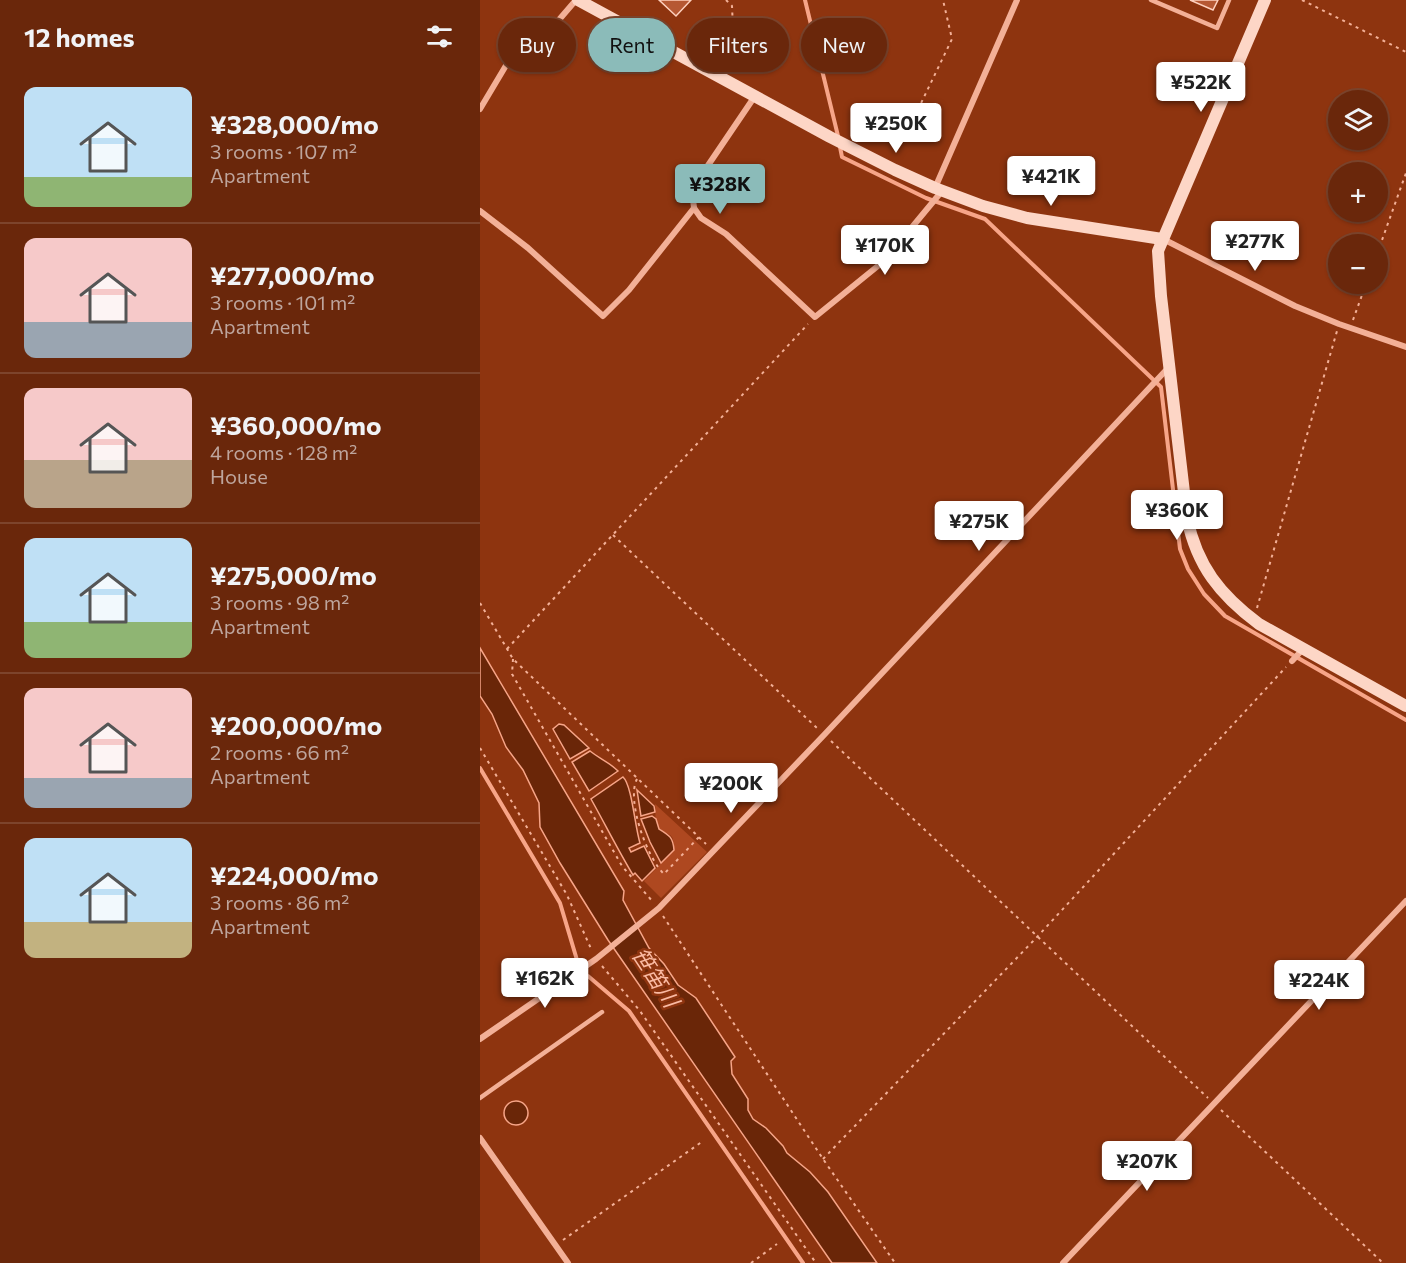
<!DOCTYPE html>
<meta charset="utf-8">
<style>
:root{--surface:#6a270b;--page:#723319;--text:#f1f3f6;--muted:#bea59d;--line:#7d442c;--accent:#8bbbb9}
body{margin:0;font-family:Commissioner,"Noto Sans JP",sans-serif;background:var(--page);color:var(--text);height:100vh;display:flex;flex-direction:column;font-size:22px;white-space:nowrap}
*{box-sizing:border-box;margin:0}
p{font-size:20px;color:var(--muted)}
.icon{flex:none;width:33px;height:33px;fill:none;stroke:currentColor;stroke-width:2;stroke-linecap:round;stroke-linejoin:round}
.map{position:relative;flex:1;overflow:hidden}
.panel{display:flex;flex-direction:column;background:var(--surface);width:480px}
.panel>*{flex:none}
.guide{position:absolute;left:18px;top:18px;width:570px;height:54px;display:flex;gap:12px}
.buttons{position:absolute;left:848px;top:90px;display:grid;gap:12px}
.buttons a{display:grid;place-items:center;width:60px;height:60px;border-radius:50%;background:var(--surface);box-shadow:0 2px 4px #0004,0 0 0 2px var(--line);font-size:30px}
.price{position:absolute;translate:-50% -51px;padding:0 14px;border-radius:6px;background:#fff;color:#222;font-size:20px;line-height:39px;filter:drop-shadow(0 2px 3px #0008)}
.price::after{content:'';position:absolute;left:50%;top:36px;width:18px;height:14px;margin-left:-9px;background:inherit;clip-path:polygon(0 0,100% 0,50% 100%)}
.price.current{background:var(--accent);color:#111}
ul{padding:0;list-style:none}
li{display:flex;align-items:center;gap:18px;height:150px;padding:0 24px}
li+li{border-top:2px solid var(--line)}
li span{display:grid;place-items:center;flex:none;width:168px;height:120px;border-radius:12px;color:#555}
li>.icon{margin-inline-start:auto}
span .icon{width:72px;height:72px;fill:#fffc;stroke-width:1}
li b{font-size:26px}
h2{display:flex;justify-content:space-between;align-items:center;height:72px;padding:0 24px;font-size:26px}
.pill{padding:0 21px;border-radius:27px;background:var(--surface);box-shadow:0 2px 4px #0004,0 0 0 2px var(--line);font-size:21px;line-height:54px}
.pill.current{background:var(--accent);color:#111}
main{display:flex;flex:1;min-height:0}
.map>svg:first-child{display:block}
</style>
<main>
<section class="panel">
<h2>12 homes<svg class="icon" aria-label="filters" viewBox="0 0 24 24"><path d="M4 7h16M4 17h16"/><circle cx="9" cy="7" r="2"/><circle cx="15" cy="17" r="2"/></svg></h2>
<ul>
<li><span style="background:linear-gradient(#bfe0f5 75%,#8fb573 0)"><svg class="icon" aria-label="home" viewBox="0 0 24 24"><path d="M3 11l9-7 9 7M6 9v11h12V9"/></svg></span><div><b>¥328,000/mo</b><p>3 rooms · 107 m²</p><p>Apartment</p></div></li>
<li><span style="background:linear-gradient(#f6c9c9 70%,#9aa5b1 0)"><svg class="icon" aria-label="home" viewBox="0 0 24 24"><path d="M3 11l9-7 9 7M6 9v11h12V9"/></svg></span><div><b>¥277,000/mo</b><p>3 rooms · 101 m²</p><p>Apartment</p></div></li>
<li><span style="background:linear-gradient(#f6c9c9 60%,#b9a48a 0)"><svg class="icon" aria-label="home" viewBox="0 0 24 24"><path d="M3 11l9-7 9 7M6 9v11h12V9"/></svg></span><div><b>¥360,000/mo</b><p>4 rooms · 128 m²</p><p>House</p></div></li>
<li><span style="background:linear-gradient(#bfe0f5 70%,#8fb573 0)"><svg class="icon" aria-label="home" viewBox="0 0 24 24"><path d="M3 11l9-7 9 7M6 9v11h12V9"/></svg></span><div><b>¥275,000/mo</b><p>3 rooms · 98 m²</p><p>Apartment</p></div></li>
<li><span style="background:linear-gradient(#f6c9c9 75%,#9aa5b1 0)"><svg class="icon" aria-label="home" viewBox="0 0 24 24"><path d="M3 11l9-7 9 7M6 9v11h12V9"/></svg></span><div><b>¥200,000/mo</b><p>2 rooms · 66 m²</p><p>Apartment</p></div></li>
<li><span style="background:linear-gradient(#bfe0f5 70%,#c2b280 0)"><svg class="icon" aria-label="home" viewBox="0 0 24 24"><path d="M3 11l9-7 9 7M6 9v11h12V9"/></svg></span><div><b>¥224,000/mo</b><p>3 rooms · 86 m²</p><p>Apartment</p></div></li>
</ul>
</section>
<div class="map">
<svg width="926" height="1263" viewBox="0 0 926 1263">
<rect width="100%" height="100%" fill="#8e340f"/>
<path fill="#ae4820" d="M175,804L227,852L181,898L164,881L194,850C194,829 188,838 179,828C174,824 176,810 175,804Z"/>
<g fill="#6a2608" stroke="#f7a588" stroke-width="1.5">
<polygon points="0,648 144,891 143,900 169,948 184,964 198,985 216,998 255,1057 251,1061 252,1074 268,1099 268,1110 273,1119 286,1128 303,1146 307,1153 330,1172 348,1192 397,1263 352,1263 128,940 80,863 60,827 59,803 43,770 26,747 12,714 0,696"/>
<polygon points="79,724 84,725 109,748 90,759 73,729"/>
<path d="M110,751C120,759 129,762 138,771L109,791L92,762Z"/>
<path d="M143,777C152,785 155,828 160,843L149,848L151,852L164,846L175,868L162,881L155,873L153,875C138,850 125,824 111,799Z"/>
<polygon points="157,790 174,806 175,812 161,816"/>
<path d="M172,816L176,819L179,829C189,835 193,837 194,850L181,863L170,842L161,819Z"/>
<circle cx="36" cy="1113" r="12"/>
</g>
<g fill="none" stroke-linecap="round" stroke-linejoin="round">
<g stroke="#f7a588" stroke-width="4">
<polyline points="325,0 358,136"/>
<polyline points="360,147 362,157 446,198 505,219 681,387 700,549 708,569 724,594 745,616 926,720"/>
<polyline points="0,768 80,903 97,960"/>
<polyline points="108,976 149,1011 323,1263"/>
</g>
</g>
<g fill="#b65833" stroke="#fed0be" stroke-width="1.5">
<polygon points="179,0 211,0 196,16"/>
<polygon points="710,0 738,0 733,10"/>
</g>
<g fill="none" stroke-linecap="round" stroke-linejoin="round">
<g stroke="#f3b097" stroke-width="2" stroke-dasharray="3 4.5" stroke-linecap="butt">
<polyline points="246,0 252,6 255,73"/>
<polyline points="822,0 926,52"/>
<polyline points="382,140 431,124 472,39 463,0"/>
<polyline points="897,254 926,173"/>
<polyline points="873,320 886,284"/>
<polyline points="133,535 338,729"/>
<polyline points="0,603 33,659 226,844"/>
<polyline points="777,608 857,331"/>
<polyline points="27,649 328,324"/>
<polyline points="33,659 32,674 142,866 173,902"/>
<polyline points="351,741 728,1098"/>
<polyline points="0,748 87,895 112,951"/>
<path d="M157,779C146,800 167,858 184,874L219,837"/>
<polyline points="183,916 343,1159 415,1263"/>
<polyline points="122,966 160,1011 336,1263"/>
<polyline points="741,1110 903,1263"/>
<polyline points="343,1159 558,936 806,667"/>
<polyline points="83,1240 223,1141"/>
<polyline points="271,1263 297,1244"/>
</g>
<g stroke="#f3b097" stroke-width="4.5">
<polyline points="671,0 737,28 749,0"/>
<polyline points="0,1098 122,1012"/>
</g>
<g stroke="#f3b097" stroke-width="6">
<polyline points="275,96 212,189 214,208 221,218 246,234 335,317 404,261 462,191"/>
<polyline points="0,109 37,47 59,43 96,0"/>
<polyline points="455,188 537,0"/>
<polyline points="0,211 48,248 123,316 149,290 214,208"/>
<polyline points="683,239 815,306 859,324 926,347"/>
<polyline points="812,661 823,649"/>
<polyline points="0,1039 116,959 179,908 344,735 689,367"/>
<polyline points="0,1138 88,1263"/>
<polyline points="583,1263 926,901"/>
</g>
<g stroke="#fdd6c6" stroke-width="12">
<polyline points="98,0 350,137 415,170 455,188 503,206 547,218 682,239"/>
<path d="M785,0L678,251L681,296L707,518C717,566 740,595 779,624L926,706"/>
</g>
</g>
<g text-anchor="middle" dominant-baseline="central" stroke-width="5" stroke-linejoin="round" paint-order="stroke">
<g font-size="22" font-style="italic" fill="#fabaa3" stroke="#8e340f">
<text transform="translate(176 977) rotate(57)">笹笛川</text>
</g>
</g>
</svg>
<div class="buttons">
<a><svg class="icon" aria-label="layers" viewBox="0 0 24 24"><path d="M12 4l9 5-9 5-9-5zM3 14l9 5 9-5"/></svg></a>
<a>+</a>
<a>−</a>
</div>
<b class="price" style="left:721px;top:113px">¥522K</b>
<b class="price" style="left:416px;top:154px">¥250K</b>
<b class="price" style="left:571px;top:207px">¥421K</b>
<b class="price current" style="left:240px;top:215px">¥328K</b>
<b class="price" style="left:775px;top:272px">¥277K</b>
<b class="price" style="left:405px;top:276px">¥170K</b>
<b class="price" style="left:697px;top:541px">¥360K</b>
<b class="price" style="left:499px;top:552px">¥275K</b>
<b class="price" style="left:251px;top:814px">¥200K</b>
<b class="price" style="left:65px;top:1009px">¥162K</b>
<b class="price" style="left:839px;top:1011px">¥224K</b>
<b class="price" style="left:667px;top:1192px">¥207K</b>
<div class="guide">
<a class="pill">Buy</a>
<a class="pill current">Rent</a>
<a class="pill">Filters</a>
<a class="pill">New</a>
</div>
</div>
</main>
